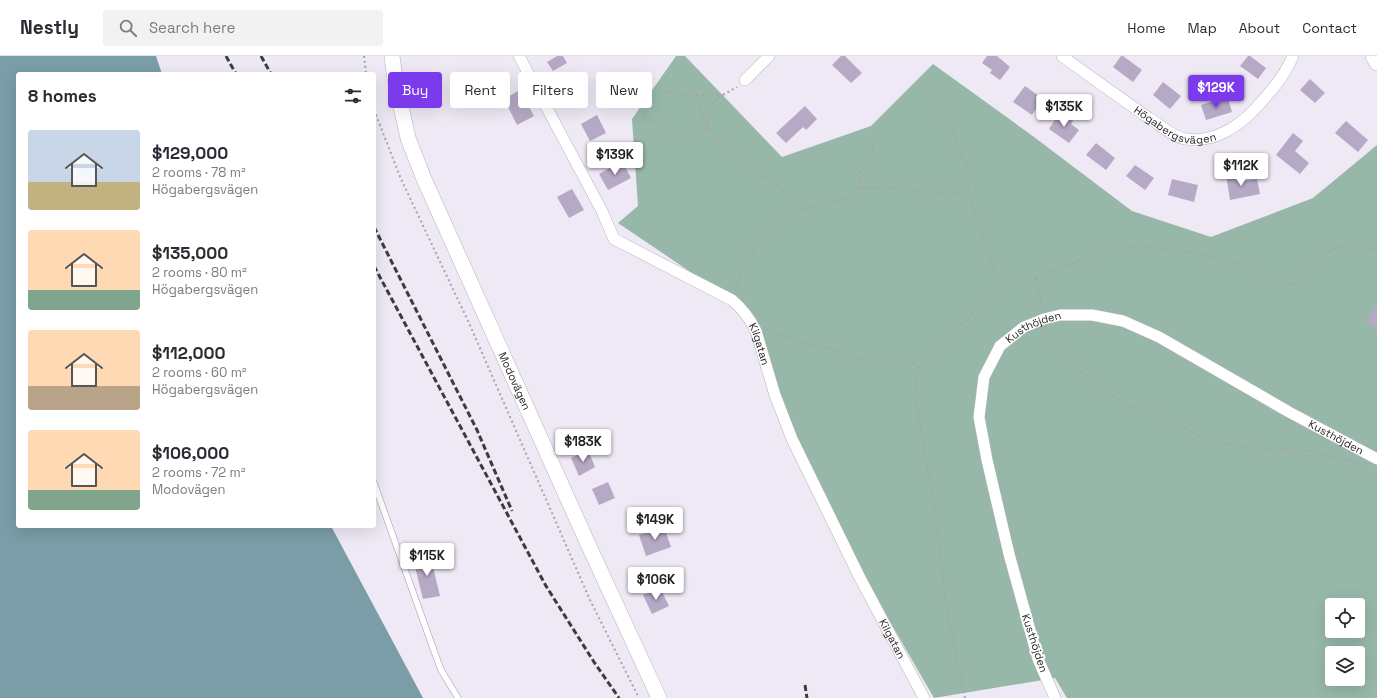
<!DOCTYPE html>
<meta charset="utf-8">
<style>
:root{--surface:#fff;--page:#f2f2f3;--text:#2b2b33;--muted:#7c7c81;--line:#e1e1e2;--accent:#7c3aed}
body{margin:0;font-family:"Space Grotesk",sans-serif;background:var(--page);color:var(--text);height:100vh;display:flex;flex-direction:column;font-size:15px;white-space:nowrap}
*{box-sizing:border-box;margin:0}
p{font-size:13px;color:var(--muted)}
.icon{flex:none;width:22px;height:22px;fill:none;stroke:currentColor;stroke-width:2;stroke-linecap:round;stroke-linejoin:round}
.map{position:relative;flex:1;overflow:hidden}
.drawer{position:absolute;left:16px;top:16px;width:360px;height:456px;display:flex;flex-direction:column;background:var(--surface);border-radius:4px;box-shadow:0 4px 16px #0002}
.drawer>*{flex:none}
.banner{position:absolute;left:388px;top:16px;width:380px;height:36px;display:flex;gap:8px}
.tools{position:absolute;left:1325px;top:542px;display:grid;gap:8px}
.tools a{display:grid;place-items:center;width:40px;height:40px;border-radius:4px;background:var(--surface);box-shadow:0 4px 16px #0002;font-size:20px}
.price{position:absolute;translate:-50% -34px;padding:0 9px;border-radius:4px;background:#fff;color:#222;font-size:13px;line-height:26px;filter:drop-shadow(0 1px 2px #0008)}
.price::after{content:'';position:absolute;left:50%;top:24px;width:12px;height:9px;margin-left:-6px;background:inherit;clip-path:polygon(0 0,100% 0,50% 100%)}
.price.on{background:var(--accent);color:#fff}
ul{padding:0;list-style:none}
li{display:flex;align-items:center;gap:12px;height:100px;padding:0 12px}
li span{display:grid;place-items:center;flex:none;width:112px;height:80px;border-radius:4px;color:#555}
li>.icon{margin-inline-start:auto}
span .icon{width:48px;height:48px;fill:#fffc;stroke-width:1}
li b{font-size:17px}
h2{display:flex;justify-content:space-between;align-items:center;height:48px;padding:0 12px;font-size:17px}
.chip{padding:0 14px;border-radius:4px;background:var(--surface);box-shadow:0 4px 16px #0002;font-size:14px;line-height:36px}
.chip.on{background:var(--accent);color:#fff}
header{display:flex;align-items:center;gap:24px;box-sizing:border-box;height:56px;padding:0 20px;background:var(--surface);border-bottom:1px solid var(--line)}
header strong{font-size:19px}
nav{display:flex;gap:22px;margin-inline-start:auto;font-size:14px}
.search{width:280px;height:36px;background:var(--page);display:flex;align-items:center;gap:10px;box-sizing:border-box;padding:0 14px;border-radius:4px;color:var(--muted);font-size:15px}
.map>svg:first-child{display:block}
</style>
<header>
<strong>Nestly</strong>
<div class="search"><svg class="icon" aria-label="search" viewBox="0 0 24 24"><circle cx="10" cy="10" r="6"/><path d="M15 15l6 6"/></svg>Search here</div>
<nav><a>Home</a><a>Map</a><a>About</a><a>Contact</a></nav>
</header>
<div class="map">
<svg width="1377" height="642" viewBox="0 0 1377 642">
<rect width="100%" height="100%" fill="#eee9f4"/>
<path fill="#97b8a8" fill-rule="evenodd" d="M676,0H685L782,101L871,70L933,8L1030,78L1132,155L1211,181L1313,142L1377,89V642H1067L1055,622L934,642L889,564L792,383L756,275L732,244L618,167L638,150L632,63ZM1332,549H1358V575H1332ZM1332,597H1358V623H1332Z"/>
<polygon fill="#7a9da8" points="0,0 156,0 162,18 18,18 18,470 331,470 423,642 0,642"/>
<g fill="#b6a9c5">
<polygon points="557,0 563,0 567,7 553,15 547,6"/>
<polygon points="841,0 845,0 862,17 851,27 832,9"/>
<polygon points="987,0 997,0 1010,11 1000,24 990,17 992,14 982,7"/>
<polygon points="1121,0 1123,0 1142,14 1133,26 1113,11"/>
<polygon points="1248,0 1250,0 1266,12 1258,23 1240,10"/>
<polygon points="1310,23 1325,37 1315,47 1300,34"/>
<polygon points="1163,26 1181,40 1170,53 1153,39"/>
<polygon points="1025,30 1043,43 1032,59 1013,46"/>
<polygon points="520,34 534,60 517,69 504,43"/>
<polygon points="1228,43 1232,56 1206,64 1201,49 1216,44 1217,46"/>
<polygon points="805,50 817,63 806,74 803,71 786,87 776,77"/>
<polygon points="1060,56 1073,65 1071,68 1079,74 1069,87 1049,73"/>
<polygon points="597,59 606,77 590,85 581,68"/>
<polygon points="1346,65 1368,84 1358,96 1335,77"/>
<polygon points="1293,77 1303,85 1295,95 1309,107 1300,118 1276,99"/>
<polygon points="1096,87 1115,102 1106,114 1086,99"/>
<polygon points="622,105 631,122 608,134 599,118"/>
<polygon points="1135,109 1154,122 1145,134 1126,120"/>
<polygon points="1241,116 1243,125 1257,123 1260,138 1230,144 1226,118"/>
<polygon points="1172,123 1198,129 1194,146 1168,139"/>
<polygon points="572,133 584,154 569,162 557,141"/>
<polygon points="1377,248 1377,273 1366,266"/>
<polygon points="588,394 595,411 579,420 571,402"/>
<polygon points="608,426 615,442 599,449 592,433"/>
<polygon points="664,471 671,491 646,500 639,479"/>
<polygon points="430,499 440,540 423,543 413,503"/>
<polygon points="658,533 661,537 662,536 669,550 652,558 643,539"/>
</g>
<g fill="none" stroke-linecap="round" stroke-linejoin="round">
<defs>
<polyline id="lane" points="374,427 433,592 441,614 458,642"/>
<g id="street">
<path id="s1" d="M519,0L602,155L614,183L732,244C743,253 750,263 756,275L775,339L792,383L860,522L924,642"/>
<path id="s2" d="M1062,0C1091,21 1120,42 1149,62C1160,69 1173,81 1186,83C1212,87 1237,72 1254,54C1269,38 1284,21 1293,0"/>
<polyline points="745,24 769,0"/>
<path id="s3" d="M1055,642L1038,603L1009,498L987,404L979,361L984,321L1000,290L1024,271L1044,263L1060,259H1092L1123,265L1159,281L1289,356L1377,403"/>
</g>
<g id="secondary">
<path id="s4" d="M392,0L395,23L408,82L424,123L588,488L659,642"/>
<polyline points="1373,0 1377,7"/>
</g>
</defs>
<use href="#lane" stroke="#b7b2bd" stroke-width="7"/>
<use href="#street" stroke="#b7b2bd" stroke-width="12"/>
<use href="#secondary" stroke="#b7b2bd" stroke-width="16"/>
<g stroke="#a7a3ac" stroke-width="2" stroke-dasharray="2 3" stroke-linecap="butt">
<polyline points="364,0 366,18"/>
<polyline points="927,29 945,57 959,90 968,115 968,135"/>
<polyline points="666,36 697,39 708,74 707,58 714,44 737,31"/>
<polyline points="697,39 712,38 723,39"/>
<polyline points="374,54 401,123 469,267 590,544 639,642"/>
<polyline points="643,61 682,77 693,78 708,74 744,111 777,128 792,146 802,153"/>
<path d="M861,132L859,118C871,103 874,101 872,82"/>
<polyline points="1036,222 1042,252"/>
<polyline points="735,234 741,217 766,175 792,156 846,143 861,132 894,132 909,135 933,136 943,138 968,135 984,188 994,215 1006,231"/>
<polyline points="767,273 788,282 831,293 861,304 872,302 892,297 904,302 919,311"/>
<polyline points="1045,274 1066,304 1096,329 1130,351 1163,359 1208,385 1265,393 1312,395 1361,408"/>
<polyline points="965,642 947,556 935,454 918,358 915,327 920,311 929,299 955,275 987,242 998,234 1006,231 1036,222 1098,197 1123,192 1138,190 1213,200 1254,213 1283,229 1292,229 1300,226 1317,204 1327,196 1338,191 1373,193 1377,192"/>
</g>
<use href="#lane" stroke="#fff" stroke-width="5.5"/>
<use href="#street" stroke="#fff" stroke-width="11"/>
<use href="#secondary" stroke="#fff" stroke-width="15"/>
<g stroke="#3d3b40" stroke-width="3" stroke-dasharray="6 3" stroke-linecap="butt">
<polyline points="226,0 236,18"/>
<polyline points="261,0 271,18"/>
<polyline points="374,171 477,374 512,455"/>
<polyline points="374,210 546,530 594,606 619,642"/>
<polyline points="805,629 807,642"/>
</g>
</g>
<g text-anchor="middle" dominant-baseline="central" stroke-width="4" stroke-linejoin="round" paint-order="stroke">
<g font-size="11" fill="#272529" stroke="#fff">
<text stroke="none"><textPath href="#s2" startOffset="135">Högabergsvägen</textPath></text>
<text stroke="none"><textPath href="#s3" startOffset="406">Kusthöjden</textPath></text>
<text stroke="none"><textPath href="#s1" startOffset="392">Kilgatan</textPath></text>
<text stroke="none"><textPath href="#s4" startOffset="349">Modovägen</textPath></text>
<text stroke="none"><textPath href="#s3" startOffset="742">Kusthöjden</textPath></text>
<text stroke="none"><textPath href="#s1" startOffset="716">Kilgatan</textPath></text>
<text transform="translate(1035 587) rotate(72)">Kusthöjden</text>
</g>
</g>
</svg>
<div class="tools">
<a><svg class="icon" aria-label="locate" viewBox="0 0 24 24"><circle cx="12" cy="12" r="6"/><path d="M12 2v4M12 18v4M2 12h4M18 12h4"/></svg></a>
<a><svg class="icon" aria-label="layers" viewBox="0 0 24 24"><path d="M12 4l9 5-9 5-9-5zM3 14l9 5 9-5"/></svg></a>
</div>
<b class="price on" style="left:1216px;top:53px">$129K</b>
<b class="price" style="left:1064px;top:72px">$135K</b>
<b class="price" style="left:615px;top:120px">$139K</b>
<b class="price" style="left:1241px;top:131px">$112K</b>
<b class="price" style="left:583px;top:407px">$183K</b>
<b class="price" style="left:655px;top:485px">$149K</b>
<b class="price" style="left:427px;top:521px">$115K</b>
<b class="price" style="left:656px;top:545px">$106K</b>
<div class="banner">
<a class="chip on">Buy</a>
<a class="chip">Rent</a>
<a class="chip">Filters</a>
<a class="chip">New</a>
</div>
<section class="drawer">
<h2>8 homes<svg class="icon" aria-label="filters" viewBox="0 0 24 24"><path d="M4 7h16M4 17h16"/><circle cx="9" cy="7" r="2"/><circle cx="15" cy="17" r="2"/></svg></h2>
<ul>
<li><span style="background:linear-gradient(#c9d6e8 65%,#c2b280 0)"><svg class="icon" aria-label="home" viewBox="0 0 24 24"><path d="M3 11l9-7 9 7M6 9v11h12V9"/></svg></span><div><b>$129,000</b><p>2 rooms · 78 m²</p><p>Högabergsvägen</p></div></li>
<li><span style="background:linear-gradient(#ffd9b3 75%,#7fa58c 0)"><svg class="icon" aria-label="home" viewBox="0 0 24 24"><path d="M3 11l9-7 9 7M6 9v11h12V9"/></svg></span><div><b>$135,000</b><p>2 rooms · 80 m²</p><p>Högabergsvägen</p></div></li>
<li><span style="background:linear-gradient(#ffd9b3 70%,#b9a48a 0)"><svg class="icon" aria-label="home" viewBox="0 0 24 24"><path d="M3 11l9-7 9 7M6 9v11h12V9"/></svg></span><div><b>$112,000</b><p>2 rooms · 60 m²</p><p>Högabergsvägen</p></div></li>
<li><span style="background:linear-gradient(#ffd9b3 75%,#7fa58c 0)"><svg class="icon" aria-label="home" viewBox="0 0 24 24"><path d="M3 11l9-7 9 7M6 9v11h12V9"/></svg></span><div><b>$106,000</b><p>2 rooms · 72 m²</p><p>Modovägen</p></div></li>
</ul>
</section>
</div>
